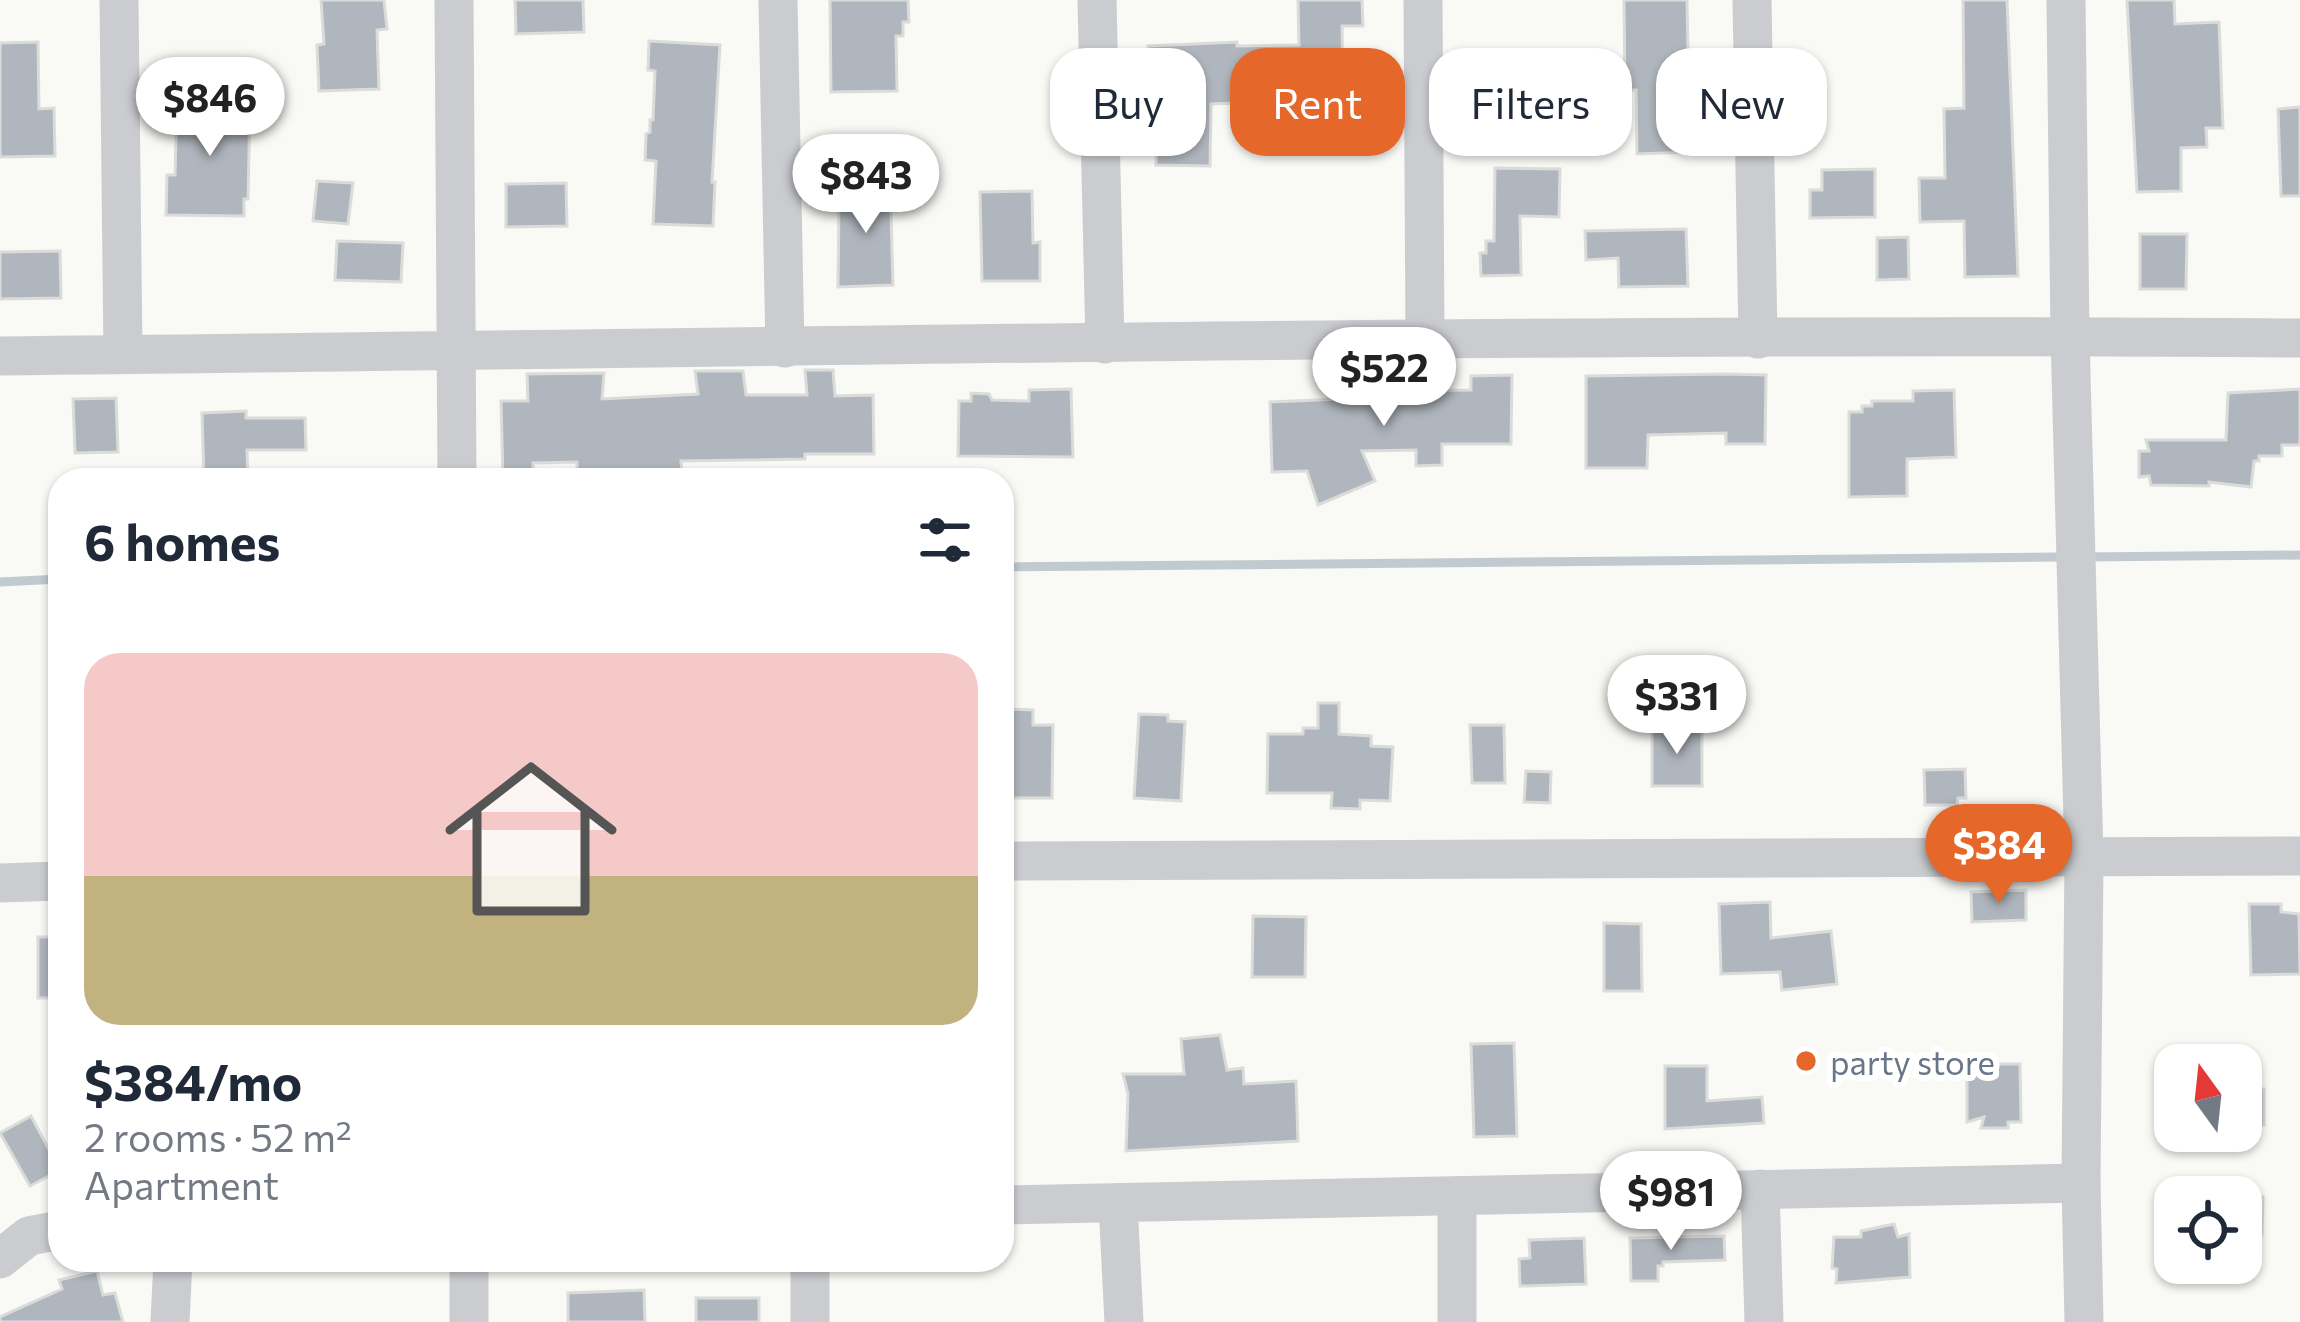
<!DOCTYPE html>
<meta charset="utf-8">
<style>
:root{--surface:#fff;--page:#f6f6f7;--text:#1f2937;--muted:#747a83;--accent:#e5682a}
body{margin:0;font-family:Commissioner,sans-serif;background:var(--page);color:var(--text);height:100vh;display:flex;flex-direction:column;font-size:45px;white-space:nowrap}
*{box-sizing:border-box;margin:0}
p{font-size:39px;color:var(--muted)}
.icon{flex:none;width:66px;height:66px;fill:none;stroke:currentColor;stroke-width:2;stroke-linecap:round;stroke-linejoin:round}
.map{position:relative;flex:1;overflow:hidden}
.side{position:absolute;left:48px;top:468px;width:966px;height:804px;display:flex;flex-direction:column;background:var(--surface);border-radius:36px;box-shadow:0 3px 9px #0004}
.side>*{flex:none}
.top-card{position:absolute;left:1050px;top:48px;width:1068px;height:108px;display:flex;gap:24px}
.needle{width:78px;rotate:345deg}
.controls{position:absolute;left:2154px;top:1044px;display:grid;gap:24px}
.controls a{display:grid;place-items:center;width:108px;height:108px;border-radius:24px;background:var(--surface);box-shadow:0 3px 9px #0004;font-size:60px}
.price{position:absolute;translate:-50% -102px;padding:0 27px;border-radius:42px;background:#fff;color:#222;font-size:39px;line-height:78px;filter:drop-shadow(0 3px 6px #0008)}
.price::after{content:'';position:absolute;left:50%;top:72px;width:36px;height:27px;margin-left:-18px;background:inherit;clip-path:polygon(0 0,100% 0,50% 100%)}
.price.on{background:var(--accent);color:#fff}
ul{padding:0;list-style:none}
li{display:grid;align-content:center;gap:24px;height:636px;padding:0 36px}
li span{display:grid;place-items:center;height:372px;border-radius:36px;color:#555}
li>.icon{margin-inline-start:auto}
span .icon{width:216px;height:216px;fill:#fffc;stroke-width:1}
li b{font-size:51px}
h2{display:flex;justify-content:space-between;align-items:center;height:144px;padding:0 36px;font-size:51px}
.chip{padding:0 42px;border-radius:36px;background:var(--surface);box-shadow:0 3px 9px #0004;font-size:42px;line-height:108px}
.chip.on{background:var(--accent);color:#fff}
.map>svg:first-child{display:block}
</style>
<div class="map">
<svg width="2300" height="1322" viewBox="0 0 2300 1322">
<rect width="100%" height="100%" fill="#f9f9f6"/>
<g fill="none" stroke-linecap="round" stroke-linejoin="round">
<g stroke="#c1cacf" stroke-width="9">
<polyline points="2083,557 2300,555"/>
<polyline points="1002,567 2067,557"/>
<polyline points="0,582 60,579"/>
</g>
</g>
<g fill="#b0b6bd" stroke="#dbdbd9" stroke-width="3">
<polygon points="321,0 384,0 387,29 377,30 379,89 319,91 317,45 324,44"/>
<polygon points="515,0 583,0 584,32 516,34"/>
<polygon points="830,0 908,0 909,22 903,22 903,36 896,36 897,91 831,92"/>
<polygon points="1298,0 1362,0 1363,26 1342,26 1343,97 1239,97 1239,103 1211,104 1210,166 1156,165 1156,147 1152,147 1148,46 1237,42 1237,46 1299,45"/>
<polygon points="1624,0 1687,0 1690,152 1637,154 1636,90 1625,90"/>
<polygon points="1963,0 2007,0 2018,276 1965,277 1964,221 1920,222 1919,178 1945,178 1944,109 1964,108"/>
<polygon points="2127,0 2174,0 2175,24 2219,22 2223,128 2206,128 2207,147 2181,148 2181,191 2137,192"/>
<polygon points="649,41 720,45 712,182 715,182 713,226 653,224 656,161 645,160 646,134 650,132 650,120 653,120 655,71 648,70"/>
<polygon points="38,42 39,109 54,108 55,156 0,157 0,43"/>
<polygon points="177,100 250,102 248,199 244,199 244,216 166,215 167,175 175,175"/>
<polygon points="2300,107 2300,196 2281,196 2278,109"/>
<polygon points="1495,168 1560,169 1559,217 1520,216 1521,275 1481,276 1480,253 1486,253 1486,241 1494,241"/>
<polygon points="1875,169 1875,217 1810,218 1810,190 1822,190 1822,170"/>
<polygon points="890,180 893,285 838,287 839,203 850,202 849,182"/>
<polygon points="317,181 353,183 348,224 313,221"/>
<polygon points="566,183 567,226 506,227 506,184"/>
<polygon points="1032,191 1033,243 1040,242 1040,281 982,281 980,192"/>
<polygon points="1686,229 1688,286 1619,287 1618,258 1586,260 1585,231"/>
<polygon points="2140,234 2187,234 2186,289 2140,289"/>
<polygon points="1908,237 1909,279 1877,280 1877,238"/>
<polygon points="337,241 403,243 401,282 335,280"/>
<polygon points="60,251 61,298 0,299 0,252"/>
<polygon points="805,370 833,370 835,396 873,395 874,454 805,454 805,459 681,461 682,475 675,475 675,480 641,480 641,470 577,471 577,462 533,463 533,478 503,479 501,401 528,401 527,374 604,373 602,399 698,394 695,371 743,371 746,395 807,395"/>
<polygon points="1727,374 1766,375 1765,444 1726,444 1726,433 1648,435 1647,468 1586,468 1586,376"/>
<polygon points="1512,375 1511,444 1442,444 1442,465 1416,466 1416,450 1362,451 1375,481 1318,505 1307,471 1272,472 1270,402 1340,399 1340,383 1372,383 1372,391 1471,390 1471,376"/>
<polygon points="1071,389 1073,457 958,456 959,401 971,401 971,393 989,394 992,400 1029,401 1029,390"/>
<polygon points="2300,389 2300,445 2282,445 2282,456 2259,456 2259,461 2254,461 2251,487 2209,482 2209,486 2151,485 2149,476 2139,477 2139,451 2149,451 2146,440 2226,440 2228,393"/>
<polygon points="1954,390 1956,457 1907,459 1907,496 1849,497 1849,412 1862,412 1862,406 1872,406 1872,401 1913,401 1913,391"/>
<polygon points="116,398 118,452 75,453 73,399"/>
<polygon points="246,411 246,418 305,418 306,450 247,450 248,480 204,480 202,413"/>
<polygon points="1318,703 1339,703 1339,734 1371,736 1371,746 1393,747 1390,801 1360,800 1360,809 1331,808 1332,793 1267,793 1268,734 1303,734 1303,728 1318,728"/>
<polygon points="1006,709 1033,710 1033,725 1053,725 1052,798 1004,798"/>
<polygon points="1139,714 1168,715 1168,721 1185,722 1181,801 1134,798"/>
<polygon points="1470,725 1504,725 1505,783 1472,783"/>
<rect x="1652" y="728" width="50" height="58"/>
<polygon points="1965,769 1966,798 1958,798 1957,805 1925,805 1924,770"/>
<polygon points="1526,771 1551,772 1550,803 1524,802"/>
<polygon points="2026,890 2026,920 1972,922 1971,892"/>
<polygon points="1770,902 1771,938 1831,931 1837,984 1782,990 1780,972 1721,974 1719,904"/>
<polygon points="2249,904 2281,904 2281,912 2299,914 2300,974 2251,975"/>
<polygon points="1253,916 1306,917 1305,977 1252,977"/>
<polygon points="1604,923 1641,924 1642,991 1604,991"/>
<rect x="38" y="937" width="22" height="61"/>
<polygon points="1220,1035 1227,1070 1243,1068 1244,1084 1296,1081 1298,1141 1126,1151 1128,1094 1123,1074 1184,1074 1181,1039"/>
<polygon points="1514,1043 1517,1136 1474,1137 1471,1044"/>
<polygon points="1967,1064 2020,1064 2021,1122 2008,1122 2008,1128 1981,1128 1984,1117 1967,1122"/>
<polygon points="1665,1066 1707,1066 1707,1101 1762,1097 1764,1123 1665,1129"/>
<rect x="2241" y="1089" width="23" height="36"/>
<polygon points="31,1116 60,1170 30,1186 0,1133"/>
<polygon points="2241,1196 2263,1197 2262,1235 2241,1235"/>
<polygon points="1894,1224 1898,1237 1909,1234 1910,1277 1836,1283 1837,1269 1832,1268 1834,1237 1861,1237 1861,1231"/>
<polygon points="1724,1236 1725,1260 1663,1262 1663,1266 1658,1266 1658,1281 1631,1281 1630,1238"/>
<polygon points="1584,1238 1586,1284 1520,1286 1519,1259 1530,1258 1529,1240"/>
<polygon points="97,1271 103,1295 115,1293 123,1322 0,1322 0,1317 62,1289 59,1280"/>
<polygon points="644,1290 645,1322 568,1322 568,1293"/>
<rect x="696" y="1298" width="63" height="24"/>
</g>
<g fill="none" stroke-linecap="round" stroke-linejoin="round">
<g stroke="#caccd0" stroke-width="39">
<polyline points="119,0 123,354"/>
<polyline points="454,0 457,480"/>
<polyline points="778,0 785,348"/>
<polyline points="1097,0 1105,344"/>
<polyline points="1423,0 1425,340"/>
<polyline points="1752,0 1758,339"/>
<polyline points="2066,0 2070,336 2084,857 2081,1183 2084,1322"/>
<path d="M0,356C767,348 1533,332 2300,338"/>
<polyline points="1002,861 2300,856"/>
<polyline points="0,883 60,881"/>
<polyline points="1760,1189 1764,1322"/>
<polyline points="1118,1203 1124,1322"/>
<polyline points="1002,1205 2081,1183"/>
<polyline points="0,1259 29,1236 60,1230"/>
<polyline points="469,1260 469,1322"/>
<polyline points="810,1260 810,1322"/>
<polyline points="170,1322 173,1260"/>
<polyline points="1457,1322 1457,1196"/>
</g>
</g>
<circle fill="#e5682a" stroke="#fff" stroke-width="4.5" cx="1806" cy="1061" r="12"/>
<g text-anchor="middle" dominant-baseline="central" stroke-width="12" stroke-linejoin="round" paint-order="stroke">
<g font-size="33" fill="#687688" stroke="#fff" text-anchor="start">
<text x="1830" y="1061">party store</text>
</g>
</g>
</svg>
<div class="controls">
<a><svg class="needle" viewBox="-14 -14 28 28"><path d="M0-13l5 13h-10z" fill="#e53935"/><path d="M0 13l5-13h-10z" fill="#747a83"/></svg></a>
<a><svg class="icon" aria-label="locate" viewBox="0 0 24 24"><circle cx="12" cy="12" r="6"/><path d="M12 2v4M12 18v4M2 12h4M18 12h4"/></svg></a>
</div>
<b class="price" style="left:210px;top:159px">$846</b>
<b class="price" style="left:866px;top:236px">$843</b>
<b class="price" style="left:1384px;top:429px">$522</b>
<b class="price" style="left:1677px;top:757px">$331</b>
<b class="price on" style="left:1999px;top:906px">$384</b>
<b class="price" style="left:1671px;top:1253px">$981</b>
<div class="top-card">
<a class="chip">Buy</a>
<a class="chip on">Rent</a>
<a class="chip">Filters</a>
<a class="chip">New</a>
</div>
<section class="side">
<h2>6 homes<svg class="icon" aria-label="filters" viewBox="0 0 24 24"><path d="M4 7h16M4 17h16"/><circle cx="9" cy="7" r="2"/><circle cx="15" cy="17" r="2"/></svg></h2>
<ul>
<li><span style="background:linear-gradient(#f6c9c9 60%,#c2b280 0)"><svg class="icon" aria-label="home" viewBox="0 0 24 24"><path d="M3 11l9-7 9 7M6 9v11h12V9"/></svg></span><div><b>$384/mo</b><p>2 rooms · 52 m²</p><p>Apartment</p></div></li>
</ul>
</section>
</div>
